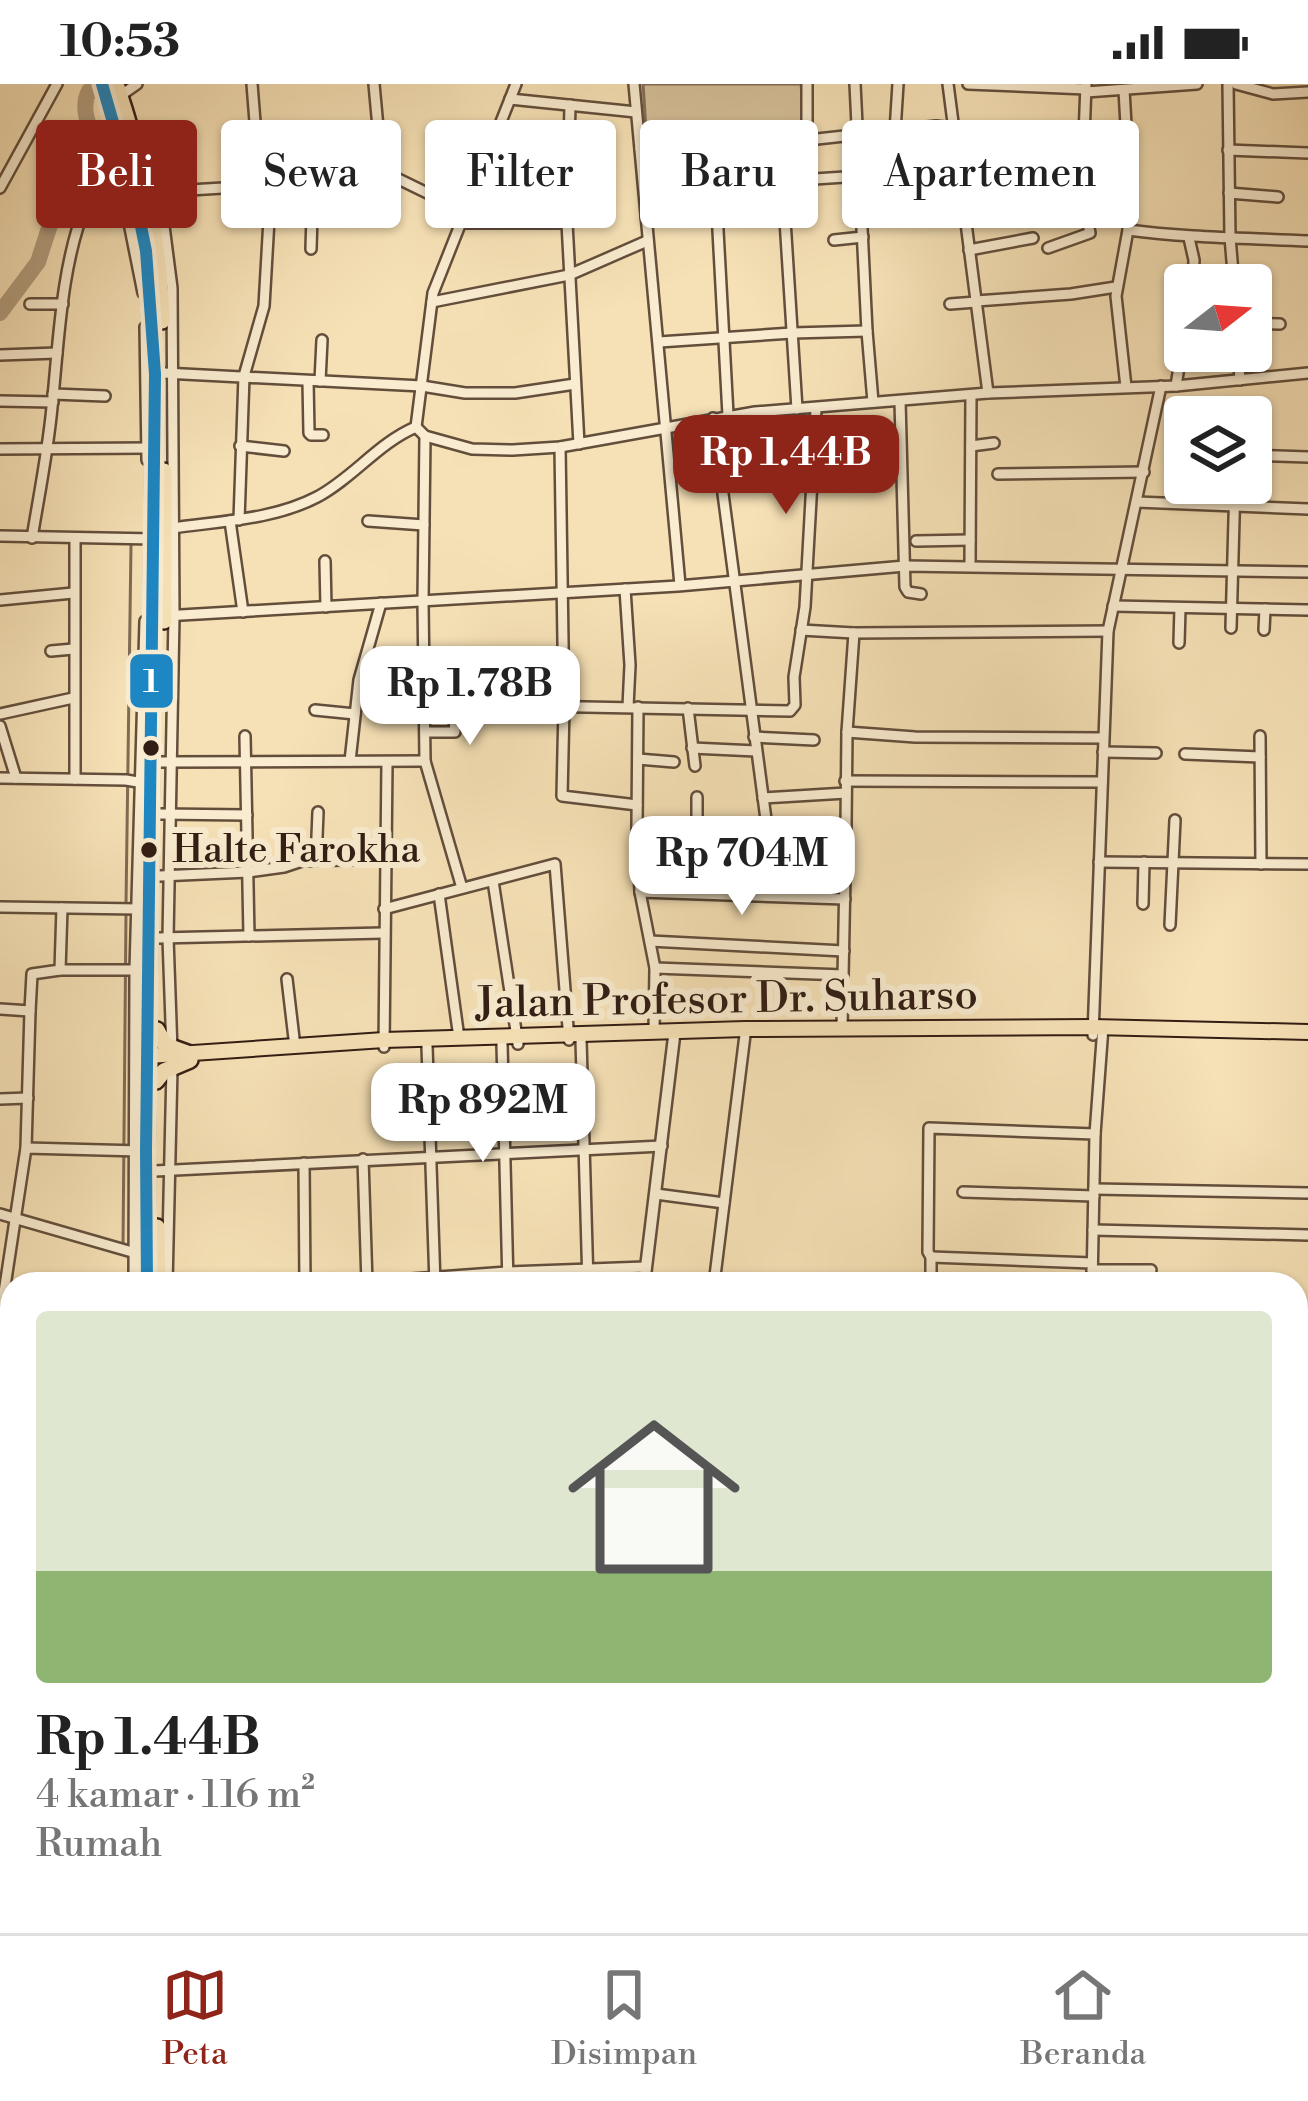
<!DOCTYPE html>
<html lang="id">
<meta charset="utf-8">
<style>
:root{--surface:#fff;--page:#f2f2f2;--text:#222;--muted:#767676;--line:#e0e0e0;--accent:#8f2418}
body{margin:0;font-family:"Libre Bodoni",serif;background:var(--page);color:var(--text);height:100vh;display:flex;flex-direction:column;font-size:45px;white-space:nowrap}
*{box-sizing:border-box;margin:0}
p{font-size:39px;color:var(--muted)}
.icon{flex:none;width:66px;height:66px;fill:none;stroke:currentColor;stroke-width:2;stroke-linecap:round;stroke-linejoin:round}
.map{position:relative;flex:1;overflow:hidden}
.side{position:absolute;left:0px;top:1188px;width:1308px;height:663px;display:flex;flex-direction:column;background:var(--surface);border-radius:36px 36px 0 0;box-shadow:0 3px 9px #0004}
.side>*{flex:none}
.hud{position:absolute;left:36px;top:36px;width:1236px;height:108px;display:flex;gap:24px}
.needle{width:78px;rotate:73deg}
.tools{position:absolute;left:1164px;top:180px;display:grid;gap:24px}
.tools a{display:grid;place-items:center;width:108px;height:108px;border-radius:12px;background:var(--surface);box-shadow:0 3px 9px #0004;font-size:60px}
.price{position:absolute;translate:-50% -102px;padding:0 27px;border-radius:24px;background:#fff;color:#222;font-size:39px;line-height:78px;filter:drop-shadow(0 3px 6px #0008)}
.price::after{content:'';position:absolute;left:50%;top:72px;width:36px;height:27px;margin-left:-18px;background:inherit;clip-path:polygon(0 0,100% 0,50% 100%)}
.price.selected{background:var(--accent);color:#fff}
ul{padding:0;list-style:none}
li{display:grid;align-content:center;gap:24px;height:636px;padding:0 36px}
li span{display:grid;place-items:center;height:372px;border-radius:12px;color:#555}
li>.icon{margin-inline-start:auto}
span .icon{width:216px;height:216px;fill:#fffc;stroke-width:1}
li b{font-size:51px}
.pill{padding:0 42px;border-radius:12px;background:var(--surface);box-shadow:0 3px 9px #0004;font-size:42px;line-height:108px}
.pill.selected{background:var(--accent);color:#fff}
.status{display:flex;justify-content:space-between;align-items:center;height:84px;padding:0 60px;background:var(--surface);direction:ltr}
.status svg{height:33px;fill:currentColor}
.menu{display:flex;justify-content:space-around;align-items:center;height:168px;border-top:3px solid var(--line);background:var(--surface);font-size:33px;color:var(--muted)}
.menu a{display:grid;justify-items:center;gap:6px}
.menu .selected{color:var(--accent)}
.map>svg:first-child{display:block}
</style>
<div class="status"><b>10:53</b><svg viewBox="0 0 49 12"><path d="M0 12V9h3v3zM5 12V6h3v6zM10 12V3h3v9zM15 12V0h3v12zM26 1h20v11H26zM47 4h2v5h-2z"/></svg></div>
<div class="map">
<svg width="1308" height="1849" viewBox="0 0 1308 1849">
<rect width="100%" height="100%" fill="#f6e1b6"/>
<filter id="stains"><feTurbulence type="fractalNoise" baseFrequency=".00167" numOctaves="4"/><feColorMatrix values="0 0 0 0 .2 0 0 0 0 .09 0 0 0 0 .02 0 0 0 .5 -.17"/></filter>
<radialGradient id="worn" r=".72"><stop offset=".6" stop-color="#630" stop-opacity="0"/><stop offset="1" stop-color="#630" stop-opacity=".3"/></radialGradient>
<polygon fill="#d5c09a" stroke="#846e57" stroke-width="3" points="643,0 801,0 805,51 647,60"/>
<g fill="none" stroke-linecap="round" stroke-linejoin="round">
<g stroke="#7f6a54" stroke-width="3">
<polyline points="126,820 131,461"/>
<polyline points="123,1162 126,829"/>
</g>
<path stroke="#b39e7f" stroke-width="16" d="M0,229L38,178L61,107L100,66C91,47 79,26 89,7"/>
<defs>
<g id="minor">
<polyline points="252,0 260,101"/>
<polyline points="374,0 382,87"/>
<polyline points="634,0 680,501"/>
<polyline points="807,0 807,56"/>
<polyline points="855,0 867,247 873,318"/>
<polyline points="948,0 988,309"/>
<polyline points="968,0 1086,5"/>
<polyline points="1228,0 1230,153 1234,201"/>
<polyline points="1236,0 1273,10 1308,8"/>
<polyline points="1124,6 1130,110 1128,146 1116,212 1126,303"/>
<polyline points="1086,8 1197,0"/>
<polyline points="117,14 137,0"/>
<polyline points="510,15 636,28"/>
<polyline points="570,21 567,139 579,360"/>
<polyline points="895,47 898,0"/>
<polyline points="780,57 797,325"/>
<polyline points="640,65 719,59 817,55 936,42 1071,58 1084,53 1086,0"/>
<polyline points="1228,66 1308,69"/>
<polyline points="784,97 860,92"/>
<polyline points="961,101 1078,92"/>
<polyline points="0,104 57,0"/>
<polyline points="1229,109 1278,113"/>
<polyline points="160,111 172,204 174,532 168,854 172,967"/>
<polyline points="861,116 916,107 929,109"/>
<polyline points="717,128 728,331"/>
<polyline points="646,133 785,125"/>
<polyline points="460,139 567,139"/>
<path d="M1128,146C1188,154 1248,154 1308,157"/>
<polyline points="1189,154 1194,176 1193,201"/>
<polyline points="834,156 863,153"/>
<polyline points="1048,164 1090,149 1071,58"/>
<polyline points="311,165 313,97"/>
<polyline points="969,166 1033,154"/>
<polyline points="143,209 126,124 173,107 271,101 382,87 464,127"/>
<polyline points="976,217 1071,210 1116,203"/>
<polyline points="432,218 569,191 647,157"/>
<polyline points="30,220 63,220"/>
<polyline points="950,220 976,218"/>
<polyline points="1251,239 1280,240"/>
<polyline points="145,243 147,376"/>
<polyline points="659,258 792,249 867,247"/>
<polyline points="1238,267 1240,296"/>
<polyline points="0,271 57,269"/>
<polyline points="164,289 422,302 465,309 515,309 575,300"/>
<polyline points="308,297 309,349 311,351 323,351"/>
<polyline points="320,297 322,256"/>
<polyline points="1176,302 1185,244"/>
<polyline points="53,310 105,312"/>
<polyline points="0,317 53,318"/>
<polyline points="900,317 905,503 908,508 921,510"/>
<polyline points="713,334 767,743"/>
<polyline points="416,343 425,352 472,365 513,366 560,363 755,328 988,309 1176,302 1308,289"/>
<polyline points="416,343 433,209 516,0"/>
<polyline points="425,352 423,518 425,677 462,804"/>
<polyline points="240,362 284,367"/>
<polyline points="971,362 994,359"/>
<polyline points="560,363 564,623 562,712 637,721"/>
<polyline points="0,365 151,364"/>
<polyline points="1251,371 1308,373"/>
<polyline points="998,390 1144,388"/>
<polyline points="1137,418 1308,425"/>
<polyline points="239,436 244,292 264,222 271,101"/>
<polyline points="230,437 243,528"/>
<polyline points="368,437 424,441"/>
<path d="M172,444C220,437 273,436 317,413C353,394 378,359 416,343"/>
<polyline points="0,452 154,455"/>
<path d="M32,454C39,411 48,367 52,323C59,255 61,181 87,117"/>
<polyline points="75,455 75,695"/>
<polyline points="916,457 970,456"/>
<polyline points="325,477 326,523"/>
<polyline points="970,481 971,311"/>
<polyline points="625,505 630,581 628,623"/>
<polyline points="0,516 73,509"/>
<polyline points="1113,522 1308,526"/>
<polyline points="164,532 678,502 905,482 1308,488"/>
<polyline points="1231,544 1235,399"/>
<polyline points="801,546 854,549"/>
<polyline points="1264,546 1265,525"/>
<polyline points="1179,559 1180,524"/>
<polyline points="51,567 73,565"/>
<polyline points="386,611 425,612"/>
<polyline points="425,620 790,627 795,621 794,593 805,523 816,325"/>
<polyline points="688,624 695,682"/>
<polyline points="315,626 355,630"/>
<polyline points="0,630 73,614"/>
<polyline points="0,642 16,694"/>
<polyline points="425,648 455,648 453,621"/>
<polyline points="847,648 915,653 1103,654"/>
<polyline points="245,652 249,852"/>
<polyline points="1260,652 1261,780"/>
<polyline points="754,653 814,656"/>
<polyline points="692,664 756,667"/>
<polyline points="1103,668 1156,669"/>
<polyline points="1185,670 1260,673"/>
<polyline points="638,675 674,678"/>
<polyline points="350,677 359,596 381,519"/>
<polyline points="161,678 425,677"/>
<polyline points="0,694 126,696 144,699"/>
<polyline points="845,697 1102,698"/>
<polyline points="697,713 697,743"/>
<polyline points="763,714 846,709"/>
<polyline points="160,730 247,731"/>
<polyline points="846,741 847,648 854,549 1108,547"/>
<polyline points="637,743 638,623"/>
<polyline points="316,777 318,728"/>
<polyline points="1099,778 1308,780"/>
<polyline points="291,780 292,754"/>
<polyline points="160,792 248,788 284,783 302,777 385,775"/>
<polyline points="493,797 518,960"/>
<polyline points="640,808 845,815"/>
<polyline points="439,810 459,954"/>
<polyline points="1143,820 1144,778"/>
<polyline points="0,823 139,825"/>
<polyline points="384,825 555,780 569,956"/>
<polyline points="1170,841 1175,736"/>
<polyline points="159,854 383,849"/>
<polyline points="650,857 844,867"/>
<polyline points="655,884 843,891"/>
<polyline points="60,886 137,886"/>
<polyline points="287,895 295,963"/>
<polyline points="0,925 30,927 32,890 60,886 62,824"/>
<polyline points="654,947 655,884 640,808 637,743 846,741 842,944"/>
<polyline points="1093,951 1108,547 1161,302"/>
<polyline points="581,956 588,1200"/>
<polyline points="502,960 508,1200"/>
<polyline points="427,962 435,1200"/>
<polyline points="384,963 387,678"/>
<polyline points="0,1015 28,1014"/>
<polyline points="26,1064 30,927"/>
<polyline points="363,1075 367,1199"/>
<polyline points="304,1079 305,1200"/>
<polyline points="155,1087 662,1062"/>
<polyline points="1094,1105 1308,1109"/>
<polyline points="963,1108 1094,1112"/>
<polyline points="656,1110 724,1119"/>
<polyline points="0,1130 139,1170"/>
<polyline points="1093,1146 1308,1151"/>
<polyline points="931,1173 1092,1179"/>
<polyline points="1092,1186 1151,1186"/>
<polyline points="134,1200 135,886 145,537"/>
<polyline points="167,1200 172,984"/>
<polyline points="342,1200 507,1188 645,1183"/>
<polyline points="714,1200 745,951"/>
<polyline points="931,1200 931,1173 928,1168 929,1044 1095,1050"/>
<polyline points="1092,1200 1095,1050 1103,943"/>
<polyline points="1296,1229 1308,1229"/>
<polyline points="0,1235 26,1064 140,1067"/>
<polyline points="0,1273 12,1274"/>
<polyline points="1296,1313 1308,1313"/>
<polyline points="0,1359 3,1364 12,1365"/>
<polyline points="1296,1360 1308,1360"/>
<polyline points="0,1529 12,1530"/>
<polyline points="773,1839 846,1847"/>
<polyline points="981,1839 982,1849"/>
<polyline points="1096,1839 1096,1849"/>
<polyline points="333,1849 346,1842 424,1843"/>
<polyline points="724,1849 724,1839"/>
</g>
<g id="tertiary">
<polyline points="644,1200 674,953"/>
<polyline points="1296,1629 1308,1629"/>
<polyline points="607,1849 607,1839"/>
</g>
<polyline id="secondary" points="164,1849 165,1839"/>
<g id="primary">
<polyline points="148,972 384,956 745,945 1093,943 1308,948"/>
<polyline points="122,1849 122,1839"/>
<polyline points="133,1849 133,1839"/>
</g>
<g id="trunk">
<polyline points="102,0 136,118 146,167 155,290 146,1067 147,1200"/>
<path d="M116,0C142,77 160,156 162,237"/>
<polyline points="164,387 164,537"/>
<polyline points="157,946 165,961 190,970"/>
<polyline points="156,997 164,987 190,976"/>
<polyline points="157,1143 158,1200"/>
<polyline points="303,1839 315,1849"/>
<polyline points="320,1839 333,1849"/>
<polyline points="146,1849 146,1839"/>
</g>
</defs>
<use href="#minor" stroke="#634e3c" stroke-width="14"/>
<use href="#tertiary" stroke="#634e3c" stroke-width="15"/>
<use href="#secondary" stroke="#321d14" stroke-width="16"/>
<use href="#primary" stroke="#321d14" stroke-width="18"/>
<use href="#trunk" stroke="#321d14" stroke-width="20"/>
<use href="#minor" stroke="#f9ecd0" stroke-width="9"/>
<use href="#tertiary" stroke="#f9ecd0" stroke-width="10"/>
<use href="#secondary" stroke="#f9ecd0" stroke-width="12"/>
<use href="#primary" stroke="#f6e1b6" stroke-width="14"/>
<use href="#trunk" stroke="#f6e1b6" stroke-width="15"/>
<defs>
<polyline id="bus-1" points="102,0 136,118 146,167 155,290 146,1067 147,1200"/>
</defs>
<use href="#bus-1" stroke="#f9ecd0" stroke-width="21"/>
<use href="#bus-1" stroke="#1d87c4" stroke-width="12"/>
</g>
<g fill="#321d14" stroke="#f9ecd0" stroke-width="4.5">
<circle cx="151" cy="664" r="10"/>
<circle cx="149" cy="766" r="10"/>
</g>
<g text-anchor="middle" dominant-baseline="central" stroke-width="12" stroke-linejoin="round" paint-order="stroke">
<g font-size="39" fill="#321d14" stroke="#f9ecd0" text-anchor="start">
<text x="172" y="766">Halte Farokha</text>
</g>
<g font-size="42" fill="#321d14" stroke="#f9ecd0">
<text transform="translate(727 916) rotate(-1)">Jalan Profesor Dr. Suharso</text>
</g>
</g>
<rect stroke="#f9ecd0" stroke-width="4.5" x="128" y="568" width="47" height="58" rx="12" fill="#1d87c4"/>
<g font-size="33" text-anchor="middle" font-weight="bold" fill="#fff">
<text x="151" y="608">1</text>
</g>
<rect width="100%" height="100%" filter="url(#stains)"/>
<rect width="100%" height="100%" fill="url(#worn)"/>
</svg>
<div class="tools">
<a><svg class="needle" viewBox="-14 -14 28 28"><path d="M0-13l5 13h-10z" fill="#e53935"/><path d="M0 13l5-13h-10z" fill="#767676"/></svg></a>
<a><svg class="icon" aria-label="layers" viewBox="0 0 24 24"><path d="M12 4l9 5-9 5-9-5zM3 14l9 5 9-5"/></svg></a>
</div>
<b class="price selected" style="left:786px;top:433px">Rp 1.44B</b>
<b class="price" style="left:470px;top:664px">Rp 1.78B</b>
<b class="price" style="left:742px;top:834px">Rp 704M</b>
<b class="price" style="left:483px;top:1081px">Rp 892M</b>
<div class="hud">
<a class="pill selected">Beli</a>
<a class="pill">Sewa</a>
<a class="pill">Filter</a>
<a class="pill">Baru</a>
<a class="pill">Apartemen</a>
</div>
<section class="side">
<ul>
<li><span style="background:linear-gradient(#dfe7d0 70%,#8fb573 0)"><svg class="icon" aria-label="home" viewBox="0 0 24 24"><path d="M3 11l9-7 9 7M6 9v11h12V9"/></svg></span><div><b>Rp 1.44B</b><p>4 kamar · 116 m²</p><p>Rumah</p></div></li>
</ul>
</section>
</div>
<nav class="menu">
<a class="selected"><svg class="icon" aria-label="map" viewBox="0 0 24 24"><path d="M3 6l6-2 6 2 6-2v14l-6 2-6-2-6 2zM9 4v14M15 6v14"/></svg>Peta</a>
<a><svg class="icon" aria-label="saved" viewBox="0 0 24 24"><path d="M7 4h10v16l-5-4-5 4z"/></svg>Disimpan</a>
<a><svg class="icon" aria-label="home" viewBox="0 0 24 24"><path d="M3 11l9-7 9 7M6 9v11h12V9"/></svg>Beranda</a>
</nav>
